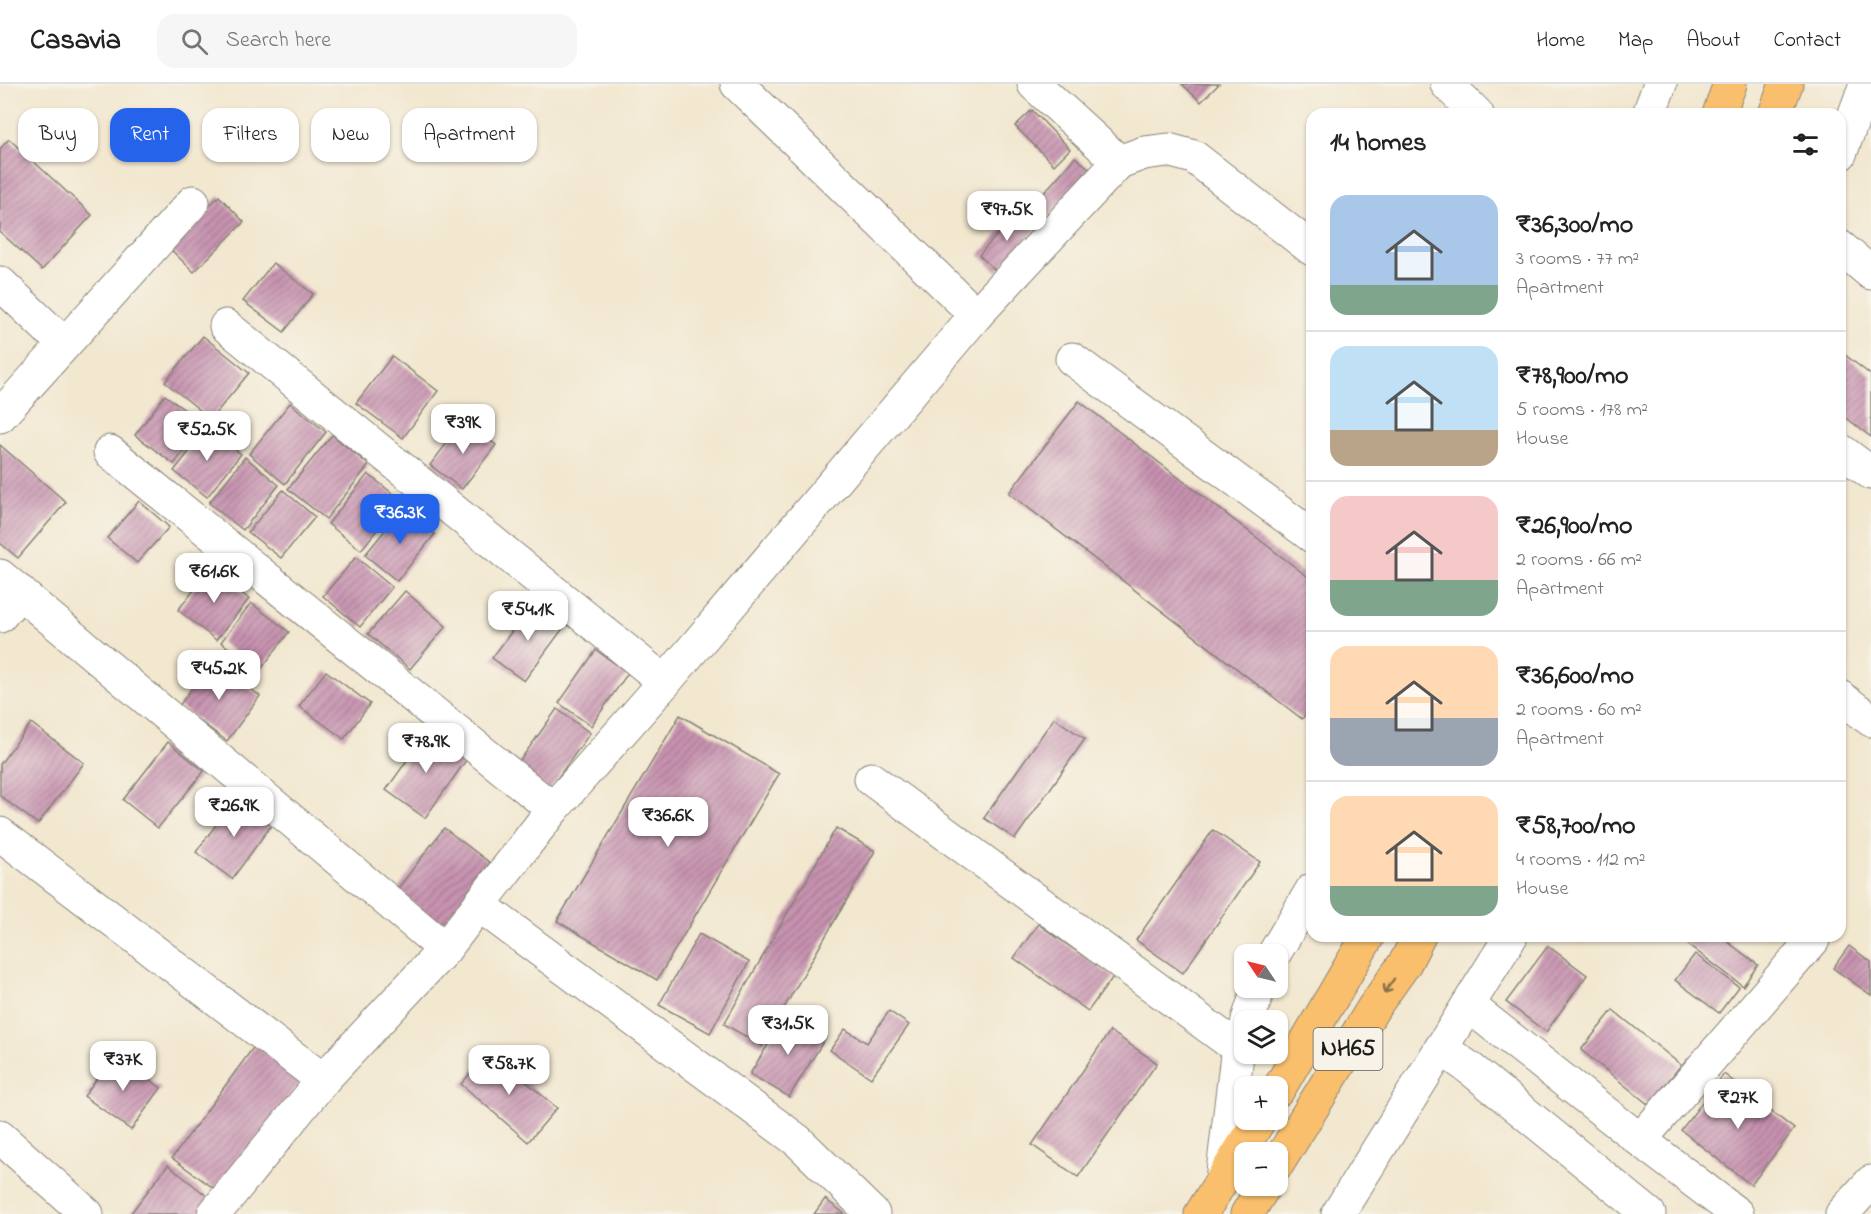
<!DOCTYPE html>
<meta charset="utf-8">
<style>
:root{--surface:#fff;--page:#f6f6f6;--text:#222;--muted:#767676;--line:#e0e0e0;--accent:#2563eb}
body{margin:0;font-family:"Indie Flower",sans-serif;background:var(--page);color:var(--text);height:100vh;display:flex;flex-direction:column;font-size:22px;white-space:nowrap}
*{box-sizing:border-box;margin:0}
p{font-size:20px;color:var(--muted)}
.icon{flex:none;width:33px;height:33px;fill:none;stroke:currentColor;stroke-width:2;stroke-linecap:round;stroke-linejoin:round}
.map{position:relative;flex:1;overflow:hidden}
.panel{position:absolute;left:1306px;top:24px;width:540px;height:834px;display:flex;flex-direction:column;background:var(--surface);border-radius:18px;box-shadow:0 2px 4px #0004}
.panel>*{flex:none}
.hud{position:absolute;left:18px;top:24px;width:570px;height:54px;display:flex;gap:12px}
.needle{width:39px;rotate:305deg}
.controls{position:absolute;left:1234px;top:860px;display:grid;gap:12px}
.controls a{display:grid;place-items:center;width:54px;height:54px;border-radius:12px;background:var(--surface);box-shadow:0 2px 4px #0004;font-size:30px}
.price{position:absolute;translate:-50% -51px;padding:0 14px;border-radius:12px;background:#fff;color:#222;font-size:20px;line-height:39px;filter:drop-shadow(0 2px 3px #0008)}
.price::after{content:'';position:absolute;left:50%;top:36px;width:18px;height:14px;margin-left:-9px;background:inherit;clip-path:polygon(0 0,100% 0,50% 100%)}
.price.on{background:var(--accent);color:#fff}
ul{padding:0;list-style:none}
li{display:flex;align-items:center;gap:18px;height:150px;padding:0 24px}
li+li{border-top:2px solid var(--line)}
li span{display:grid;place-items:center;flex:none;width:168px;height:120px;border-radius:18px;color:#555}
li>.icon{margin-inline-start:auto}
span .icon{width:72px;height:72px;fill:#fffc;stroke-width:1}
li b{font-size:26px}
h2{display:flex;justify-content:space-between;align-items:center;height:72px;padding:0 24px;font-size:26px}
.chip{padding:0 21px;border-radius:18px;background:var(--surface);box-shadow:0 2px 4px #0004;font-size:21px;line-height:54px}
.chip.on{background:var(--accent);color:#fff}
header{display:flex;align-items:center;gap:36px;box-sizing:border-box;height:84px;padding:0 30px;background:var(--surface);border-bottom:2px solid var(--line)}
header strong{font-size:28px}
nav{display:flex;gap:33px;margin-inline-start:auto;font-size:21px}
.search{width:420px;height:54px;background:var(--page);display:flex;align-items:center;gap:15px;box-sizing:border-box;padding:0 21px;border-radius:18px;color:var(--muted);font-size:22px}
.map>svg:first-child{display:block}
</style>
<header>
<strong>Casavia</strong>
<div class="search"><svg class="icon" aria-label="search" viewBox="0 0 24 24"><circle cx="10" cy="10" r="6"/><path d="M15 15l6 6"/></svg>Search here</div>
<nav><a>Home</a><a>Map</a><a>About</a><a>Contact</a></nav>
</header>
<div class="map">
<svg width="1871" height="1130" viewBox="0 0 1871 1130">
<defs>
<pattern id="building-hatch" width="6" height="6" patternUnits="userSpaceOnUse" patternTransform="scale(1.5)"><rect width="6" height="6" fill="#c793b0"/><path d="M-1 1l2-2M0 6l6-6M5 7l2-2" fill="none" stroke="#a1778e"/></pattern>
</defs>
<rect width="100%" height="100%" fill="#f7f3e8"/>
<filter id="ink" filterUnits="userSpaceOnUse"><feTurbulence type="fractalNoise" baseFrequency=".0167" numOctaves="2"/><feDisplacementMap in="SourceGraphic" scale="12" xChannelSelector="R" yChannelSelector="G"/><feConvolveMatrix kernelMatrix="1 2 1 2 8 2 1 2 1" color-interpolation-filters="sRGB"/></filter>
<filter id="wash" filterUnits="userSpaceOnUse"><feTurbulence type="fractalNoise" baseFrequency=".008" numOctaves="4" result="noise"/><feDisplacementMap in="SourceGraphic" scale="24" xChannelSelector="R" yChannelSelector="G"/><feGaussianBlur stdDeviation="1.35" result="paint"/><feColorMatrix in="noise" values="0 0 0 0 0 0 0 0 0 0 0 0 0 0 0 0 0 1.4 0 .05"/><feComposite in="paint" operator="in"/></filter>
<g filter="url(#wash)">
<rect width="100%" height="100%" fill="#f2e7cf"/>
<g id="blocks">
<g fill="url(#building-hatch)">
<polygon points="1182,0 1219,0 1201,18"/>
<polygon points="1032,26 1070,65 1054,81 1015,42"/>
<polygon points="9,55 92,131 42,186 0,148 0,65"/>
<polygon points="1075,73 1089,84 1044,137 1030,125"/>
<polygon points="219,112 244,138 194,188 168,163"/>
<polygon points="1017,129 1035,146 997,188 979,171"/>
<polygon points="273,179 313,210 284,248 243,217"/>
<polygon points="203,252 249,289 211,335 165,298"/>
<polygon points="1840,267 1871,291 1871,353 1840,329"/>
<polygon points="392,272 438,307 403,354 356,319"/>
<polygon points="165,311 204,341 174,380 135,351"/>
<polygon points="1079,317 1312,496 1312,622 1302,635 1009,409"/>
<polygon points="290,319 326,348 285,400 249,370"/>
<polygon points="464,337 496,361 462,405 430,381"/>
<polygon points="208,344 241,370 207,413 174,387"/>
<polygon points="332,351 369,381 326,435 288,405"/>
<polygon points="0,361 66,418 18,474 0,459"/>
<polygon points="245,373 279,401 243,446 209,419"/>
<polygon points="368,390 401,416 361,466 328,440"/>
<polygon points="283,406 315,433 281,474 248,448"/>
<polygon points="139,417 169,443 137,479 107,454"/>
<polygon points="403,424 435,450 397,497 365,471"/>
<polygon points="356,473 392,503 360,543 323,512"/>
<polygon points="212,484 249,515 216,556 178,526"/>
<polygon points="405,507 446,542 410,585 368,550"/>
<polygon points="251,519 289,548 259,588 221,558"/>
<polygon points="532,520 564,543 524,597 492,574"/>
<polygon points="596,566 628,589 591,642 559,619"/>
<polygon points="211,577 260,612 227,657 179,622"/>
<polygon points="326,587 370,620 344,655 299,622"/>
<polygon points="557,625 590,649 549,706 516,682"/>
<polygon points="680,631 779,690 657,896 557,837"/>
<polygon points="1054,634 1085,655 1015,755 984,734"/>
<polygon points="31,639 84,679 38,740 0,712 0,680"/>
<polygon points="428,647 467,675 425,734 386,706"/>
<polygon points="168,658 204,687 158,744 123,716"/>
<polygon points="237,712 273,739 232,795 196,768"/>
<polygon points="444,744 490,779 442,842 396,807"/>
<polygon points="836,744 875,767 762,962 724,940"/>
<polygon points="1213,746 1260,778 1183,889 1136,856"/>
<polygon points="1038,840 1113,893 1088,927 1014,874"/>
<polygon points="699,850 749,878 710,949 659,921"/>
<polygon points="1691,852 1720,852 1758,881 1743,902 1686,859"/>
<polygon points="1548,862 1587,891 1546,948 1506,918"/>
<polygon points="1849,862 1871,878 1871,911 1833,884"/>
<polygon points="1695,870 1739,903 1719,929 1675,896"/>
<polygon points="1613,926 1681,981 1649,1021 1581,966"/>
<polygon points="889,927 909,941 871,994 830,966 845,945 867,959"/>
<polygon points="787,930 826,953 789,1013 750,990"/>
<polygon points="1110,947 1157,979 1078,1093 1032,1061"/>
<polygon points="255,961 302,996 219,1108 172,1074"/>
<polygon points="490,967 557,1024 528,1058 461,1000"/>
<polygon points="115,970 161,1004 131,1046 84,1012"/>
<polygon points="1724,990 1794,1045 1751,1101 1681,1046"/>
<polygon points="168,1081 212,1116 201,1130 130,1130"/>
<polygon points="825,1115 845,1130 814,1130"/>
</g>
</g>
</g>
<g filter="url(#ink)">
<use href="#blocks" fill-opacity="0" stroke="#878276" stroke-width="1.5"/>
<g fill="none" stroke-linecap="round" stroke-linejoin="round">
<defs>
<g id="minor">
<polyline points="737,0 976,231"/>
<polyline points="1034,0 1119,78"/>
<polyline points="1447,0 1477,30"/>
<polyline points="1649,30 1660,0"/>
<polyline points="1840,70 1866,0"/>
<polyline points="1840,163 1871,189"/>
<polyline points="0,199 64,260"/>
<polyline points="226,242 665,598"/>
<polyline points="1072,275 1312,452"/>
<polyline points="0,332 193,118"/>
<polyline points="1840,366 1871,389"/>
<polyline points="110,368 553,725"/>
<polyline points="0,492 445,865"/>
<polyline points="0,532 20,508"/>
<polyline points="1840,613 1871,636"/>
<polyline points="871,695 1239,965"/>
<polyline points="0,750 323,996"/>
<polyline points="479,821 798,1057 873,1130"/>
<polyline points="1274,870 1312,806"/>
<polyline points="1468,921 1640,1056 1737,1130"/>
<polyline points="1248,936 1259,903"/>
<polyline points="1441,964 1472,986 1649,1130"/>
<polyline points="0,1053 87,1130"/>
<polyline points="1640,1056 1813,856"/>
<polyline points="1222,1096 1237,971 1245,946"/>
<polyline points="214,1130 323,996 445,865 553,725 665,598 976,231 1119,78 1144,69 1168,66 1194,73 1312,165"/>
<polyline points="1338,1130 1511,852"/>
<polyline points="1842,1130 1871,1098"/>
</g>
<g id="highway">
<polyline points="1719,30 1730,0"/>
<polyline points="1775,30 1786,0"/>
<polyline points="1278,1006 1368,852"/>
<polyline points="1278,1079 1374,923 1405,879 1419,852"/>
<polyline points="1201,1130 1260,1035"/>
<polyline points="1247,1130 1265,1101"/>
</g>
</defs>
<use href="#minor" stroke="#878276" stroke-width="35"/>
<use href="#highway" stroke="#878276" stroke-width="35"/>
<use href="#minor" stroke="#fff" stroke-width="33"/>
<use href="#highway" stroke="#f9bf6d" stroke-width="33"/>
</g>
<defs><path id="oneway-shaft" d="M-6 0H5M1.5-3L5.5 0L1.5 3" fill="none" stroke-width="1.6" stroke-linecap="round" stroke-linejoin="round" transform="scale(1.5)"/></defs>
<use stroke="#8a6e44" href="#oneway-shaft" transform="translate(1389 902) rotate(125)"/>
</g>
<g text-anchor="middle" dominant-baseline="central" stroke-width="4.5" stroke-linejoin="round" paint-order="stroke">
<rect fill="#f7f3e8" stroke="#5e5c59" stroke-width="1.5" x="1313.5" y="944" width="69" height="42" rx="4.5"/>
<g font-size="24" font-weight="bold" fill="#1c1c1c">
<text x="1348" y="965">NH65</text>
</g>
</g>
</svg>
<div class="controls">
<a><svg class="needle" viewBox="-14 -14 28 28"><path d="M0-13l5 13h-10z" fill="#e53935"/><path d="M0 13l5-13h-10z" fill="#767676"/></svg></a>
<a><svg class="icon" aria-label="layers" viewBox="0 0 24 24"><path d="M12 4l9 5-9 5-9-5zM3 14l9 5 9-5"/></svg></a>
<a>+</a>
<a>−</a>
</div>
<b class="price" style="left:1007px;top:158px">₹97.5K</b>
<b class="price" style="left:463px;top:371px">₹39K</b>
<b class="price" style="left:207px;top:378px">₹52.5K</b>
<b class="price on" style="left:400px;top:461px">₹36.3K</b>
<b class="price" style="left:214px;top:520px">₹61.6K</b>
<b class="price" style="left:528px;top:558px">₹54.1K</b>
<b class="price" style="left:219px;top:617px">₹45.2K</b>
<b class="price" style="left:426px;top:690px">₹78.9K</b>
<b class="price" style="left:234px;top:754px">₹26.9K</b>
<b class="price" style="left:668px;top:764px">₹36.6K</b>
<b class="price" style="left:788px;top:972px">₹31.5K</b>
<b class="price" style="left:123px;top:1008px">₹37K</b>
<b class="price" style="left:509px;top:1012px">₹58.7K</b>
<b class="price" style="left:1738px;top:1046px">₹27K</b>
<div class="hud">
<a class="chip">Buy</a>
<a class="chip on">Rent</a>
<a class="chip">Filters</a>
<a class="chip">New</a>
<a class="chip">Apartment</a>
</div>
<section class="panel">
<h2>14 homes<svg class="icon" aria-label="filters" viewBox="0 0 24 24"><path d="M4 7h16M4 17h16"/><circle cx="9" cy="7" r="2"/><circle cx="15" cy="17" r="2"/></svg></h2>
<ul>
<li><span style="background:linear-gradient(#a9c7e8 75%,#7fa58c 0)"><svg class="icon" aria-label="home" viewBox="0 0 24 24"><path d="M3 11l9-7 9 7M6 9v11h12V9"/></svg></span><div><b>₹36,300/mo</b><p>3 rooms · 77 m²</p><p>Apartment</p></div></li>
<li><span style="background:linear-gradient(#bfe0f5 70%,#b9a48a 0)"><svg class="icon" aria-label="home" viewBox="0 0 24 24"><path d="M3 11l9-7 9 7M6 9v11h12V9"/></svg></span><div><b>₹78,900/mo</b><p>5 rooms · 178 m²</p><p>House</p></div></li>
<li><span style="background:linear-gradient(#f6c9c9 70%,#7fa58c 0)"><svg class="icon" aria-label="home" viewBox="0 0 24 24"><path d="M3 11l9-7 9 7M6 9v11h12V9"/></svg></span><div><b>₹26,900/mo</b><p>2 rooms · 66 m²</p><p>Apartment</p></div></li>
<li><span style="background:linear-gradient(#ffd9b3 60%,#9aa5b1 0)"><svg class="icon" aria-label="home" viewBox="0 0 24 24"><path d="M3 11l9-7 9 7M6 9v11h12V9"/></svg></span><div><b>₹36,600/mo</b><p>2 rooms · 60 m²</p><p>Apartment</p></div></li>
<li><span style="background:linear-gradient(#ffd9b3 75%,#7fa58c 0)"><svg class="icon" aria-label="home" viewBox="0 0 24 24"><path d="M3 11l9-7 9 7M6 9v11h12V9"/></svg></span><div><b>₹58,700/mo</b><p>4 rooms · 112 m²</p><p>House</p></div></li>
</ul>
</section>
</div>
